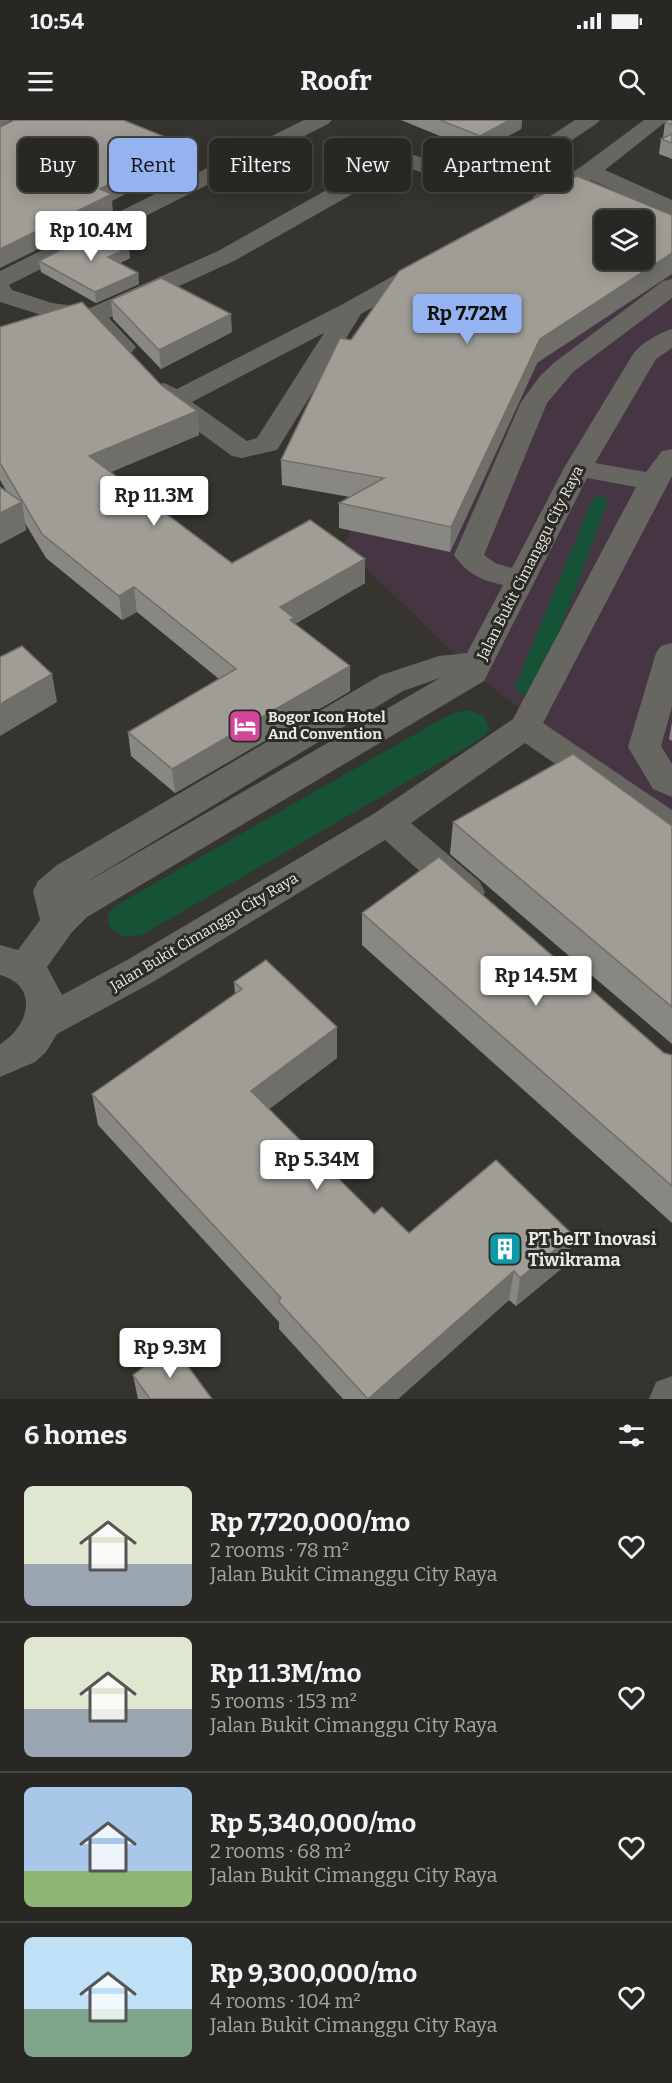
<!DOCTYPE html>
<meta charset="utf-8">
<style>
:root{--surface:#282723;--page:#343330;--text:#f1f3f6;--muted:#a5a5a6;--line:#444441;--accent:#95b2f1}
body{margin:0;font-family:Bitter,serif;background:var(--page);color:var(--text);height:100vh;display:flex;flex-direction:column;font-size:22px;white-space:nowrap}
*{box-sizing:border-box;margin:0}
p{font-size:20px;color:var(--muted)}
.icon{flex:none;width:33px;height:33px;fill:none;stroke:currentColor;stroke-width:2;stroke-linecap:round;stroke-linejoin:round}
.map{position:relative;height:1279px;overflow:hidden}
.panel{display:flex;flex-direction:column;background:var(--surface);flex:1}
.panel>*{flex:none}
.banner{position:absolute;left:18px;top:18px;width:636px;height:54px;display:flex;gap:12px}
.fabs{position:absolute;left:594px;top:90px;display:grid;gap:12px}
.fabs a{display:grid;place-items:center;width:60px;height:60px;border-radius:9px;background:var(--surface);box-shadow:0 3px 15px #0003,0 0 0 2px var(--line);font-size:30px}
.price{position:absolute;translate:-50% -51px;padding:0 14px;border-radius:6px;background:#fff;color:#222;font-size:20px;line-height:39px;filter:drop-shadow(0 2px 3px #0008)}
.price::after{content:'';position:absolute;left:50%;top:36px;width:18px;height:14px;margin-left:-9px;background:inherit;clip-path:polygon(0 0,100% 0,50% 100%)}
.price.on{background:var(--accent);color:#111}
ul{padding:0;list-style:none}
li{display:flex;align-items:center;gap:18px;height:150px;padding:0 24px}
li+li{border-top:2px solid var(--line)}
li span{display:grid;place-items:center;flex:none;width:168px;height:120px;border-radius:9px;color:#555}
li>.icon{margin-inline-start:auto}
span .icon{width:72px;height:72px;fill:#fffc;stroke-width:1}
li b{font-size:26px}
h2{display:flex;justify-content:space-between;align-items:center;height:72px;padding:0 24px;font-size:26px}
.pill{padding:0 21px;border-radius:9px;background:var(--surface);box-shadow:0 3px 15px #0003,0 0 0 2px var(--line);font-size:21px;line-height:54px}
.pill.on{background:var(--accent);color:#111}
.status{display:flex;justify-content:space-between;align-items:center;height:42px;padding:0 30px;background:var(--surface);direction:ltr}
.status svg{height:16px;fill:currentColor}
header{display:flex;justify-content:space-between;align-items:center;height:78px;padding:0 24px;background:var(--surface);font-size:27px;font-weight:700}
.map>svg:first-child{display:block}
</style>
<div class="status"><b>10:54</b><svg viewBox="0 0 49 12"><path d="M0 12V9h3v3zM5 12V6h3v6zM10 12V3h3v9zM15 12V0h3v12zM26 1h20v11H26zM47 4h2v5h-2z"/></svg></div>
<header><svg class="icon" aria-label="menu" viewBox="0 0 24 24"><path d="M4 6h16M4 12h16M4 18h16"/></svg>Roofr<svg class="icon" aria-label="search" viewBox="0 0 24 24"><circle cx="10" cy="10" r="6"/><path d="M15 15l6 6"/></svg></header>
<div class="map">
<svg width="672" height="1279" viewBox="0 0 672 1279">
<rect width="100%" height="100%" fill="#36342f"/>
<polygon fill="#463643" points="672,104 672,696 484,562 343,426 448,219 604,140 644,140"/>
<g fill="#155236">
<polygon points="599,375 607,379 606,386 538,570 530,575 521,574 515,567 592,380"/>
<path d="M468,590L483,595L490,608L484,616L474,623L142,815C126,818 119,817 108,804V795L115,786L445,597L457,592Z"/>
</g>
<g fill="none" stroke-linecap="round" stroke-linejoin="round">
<g fill="#686660" fill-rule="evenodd">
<polygon points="304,0 332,0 328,4 9,165 12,170 52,183 90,188 218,131 392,33 400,31 408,33 484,59 575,0 600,0 596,4 495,72 487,74 402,46 234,141 109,198 136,227 132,232 123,235 114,232 85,202 48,197 0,182 0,151"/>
<path d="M644,0H668L605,50L672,80V96L591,60C575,70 554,91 534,86L531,81L534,76L582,46Z"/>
<path d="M424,141L432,143L436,148L432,153L361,194L277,330L242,338L232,336L165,287L151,271L155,265L164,263L177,269L343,184L416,143ZM324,213L257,318L247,321L192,282Z"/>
<path d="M672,159V178L573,252L547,283L484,435L495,443L512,448L564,348L633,234C641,223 659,213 672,209V228L656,239L595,343L646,352L662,331L672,329V356L543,603L672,690V720L660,716L525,623L411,703L480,762L485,772L480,782L467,786L454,782L385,720L153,862L57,914L46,932L35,942L0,957V924C29,907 40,866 0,855V825L18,830L40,800L33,771L38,761L57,745L381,555L439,536L467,533L503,465C481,460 467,454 454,435L521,282L540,256L555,242L663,161ZM587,358L636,367L513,599L375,693L127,840L62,875L47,847L72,812L87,797L484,561ZM440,558L78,767L403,571Z"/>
<polygon points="672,523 672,587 661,626 672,644 672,677 653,669 628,627 656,533 661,526"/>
<polygon points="672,1256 672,1279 649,1279 656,1262"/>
</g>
</g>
<g fill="#898781">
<polygon points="401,0 522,0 521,9 479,32"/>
<polygon points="672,0 672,39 659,34 661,19 665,17 663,17 665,2"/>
<polygon points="130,138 120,143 138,153 139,164 96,183 41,152 39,141"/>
<polygon points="111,180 232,212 161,249 113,199"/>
<polygon points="0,207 161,265 197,291 199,315 111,352 232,443 365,463 295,504 350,571 175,673 131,636 128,612 219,559 137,492 122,500 46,438 25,403 26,410 0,424 0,367 7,372 0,360"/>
<polygon points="351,220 537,243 450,432 339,408 339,383 350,377 282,365 281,340"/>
<polygon points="672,602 672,621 669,619"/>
<polygon points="453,702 672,706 672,924 450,734"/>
<polygon points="362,793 664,933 672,935 672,1103 362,825"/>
<polygon points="234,862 337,938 269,989 374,1094 409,1113 573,1115 567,1144 516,1186 509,1180 398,1279 343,1279 279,1209 279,1202 98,1005 92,974 235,874"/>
<polygon points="133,1255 212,1279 138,1279"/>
</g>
<g fill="#6f6e69">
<polygon points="0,0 11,0 0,7"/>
<polygon points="510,0 522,0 521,9 479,32 480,16"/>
<polygon points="183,24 184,42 112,81 113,92 0,148 0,129 100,69"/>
<polygon points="129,128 130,138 109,148 108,137"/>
<polygon points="672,133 672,154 537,243 450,432 451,407 540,219"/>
<polygon points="138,153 139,164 96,183 95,172"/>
<polygon points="231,194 232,212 161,249 159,230"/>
<polygon points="197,291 199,315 92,360 89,336"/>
<polygon points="22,382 26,410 0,424 0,393"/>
<polygon points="365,439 365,463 294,504 291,525 280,487"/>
<polygon points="134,467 137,492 122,500 119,476"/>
<polygon points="350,546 350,571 175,673 172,649"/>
<polygon points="52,554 57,582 0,616 0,584"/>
<polygon points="337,907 337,938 253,1001 251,971"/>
<polygon points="573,1115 567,1144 516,1186 520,1158"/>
<polygon points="514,1151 509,1180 398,1279 368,1279"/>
</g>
<g fill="#9f9d96" stroke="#6f6e69" stroke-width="1.5" fill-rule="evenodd">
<polygon points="14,0 123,0 183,24 100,69 112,74 0,129 0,7"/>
<polygon points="440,0 510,0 480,16"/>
<polygon points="668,0 672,0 672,5 665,2"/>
<polygon points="672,14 672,23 661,19"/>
<path d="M577,56L672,95V133L540,219L451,407L339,383L384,358L281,340L340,218L351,220L399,151L464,116ZM604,100H644V140H604Z"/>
<polygon points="100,110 129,128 108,137 138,153 95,172 39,141"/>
<polygon points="161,158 231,194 159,230 111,180"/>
<polygon points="82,182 161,265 197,291 89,336 232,443 310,400 365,439 280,487 294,498 290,500 350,546 172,649 128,612 236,549 134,467 119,476 42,414 0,343 0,207"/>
<polygon points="0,367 22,382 0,393"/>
<polygon points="22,526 52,554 0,584 0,537"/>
<polygon points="573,634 672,706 672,887 453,702"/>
<polygon points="439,737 664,933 672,935 672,1066 362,793"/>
<polygon points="266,840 337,907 251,971 374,1094 382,1087 409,1113 496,1040 573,1115 520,1158 514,1151 368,1279 278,1181 281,1178 92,974 242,869 234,862"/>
<polygon points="173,1226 212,1279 150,1279 133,1255"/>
</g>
<defs>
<symbol id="hotel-square" viewBox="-11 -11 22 22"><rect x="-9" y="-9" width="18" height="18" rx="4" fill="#d1479c" stroke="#2c2a25"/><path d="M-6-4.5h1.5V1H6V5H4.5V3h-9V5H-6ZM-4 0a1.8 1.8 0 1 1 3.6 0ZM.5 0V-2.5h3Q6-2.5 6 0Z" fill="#fff"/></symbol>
<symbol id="building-square" viewBox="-11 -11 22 22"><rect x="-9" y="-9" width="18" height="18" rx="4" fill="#0f9aa8" stroke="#2c2a25"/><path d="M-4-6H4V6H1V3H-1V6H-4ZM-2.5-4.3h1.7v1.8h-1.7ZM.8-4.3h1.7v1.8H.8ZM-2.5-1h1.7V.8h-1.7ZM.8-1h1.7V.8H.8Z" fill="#fff"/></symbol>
</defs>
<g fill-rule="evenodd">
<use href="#hotel-square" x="226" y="587" width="38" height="38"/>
<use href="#building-square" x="486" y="1110" width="38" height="38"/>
</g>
<g text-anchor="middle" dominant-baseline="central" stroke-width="6" stroke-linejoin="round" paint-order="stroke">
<g font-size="15" fill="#eae9e5" stroke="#2c2a25">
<text transform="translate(530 443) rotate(-63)">Jalan Bukit Cimanggu City Raya</text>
<text transform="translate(204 812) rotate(-31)">Jalan Bukit Cimanggu City Raya</text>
</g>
<g font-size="15" font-weight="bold" fill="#eae9e5" stroke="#2c2a25" text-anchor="start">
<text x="268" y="597">Bogor Icon Hotel<tspan x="268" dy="17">And Convention</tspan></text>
</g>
<g font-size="18" font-weight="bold" fill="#eae9e5" stroke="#2c2a25" text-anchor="start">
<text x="528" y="1119">PT beIT Inovasi<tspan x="528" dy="21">Tiwikrama</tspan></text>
</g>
</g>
</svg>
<div class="fabs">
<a><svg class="icon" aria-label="layers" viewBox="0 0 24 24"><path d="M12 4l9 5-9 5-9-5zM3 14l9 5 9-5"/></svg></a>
</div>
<b class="price" style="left:91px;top:142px">Rp 10.4M</b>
<b class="price on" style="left:467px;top:225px">Rp 7.72M</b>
<b class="price" style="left:154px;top:407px">Rp 11.3M</b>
<b class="price" style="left:536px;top:887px">Rp 14.5M</b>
<b class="price" style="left:317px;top:1071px">Rp 5.34M</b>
<b class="price" style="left:170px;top:1259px">Rp 9.3M</b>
<div class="banner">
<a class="pill">Buy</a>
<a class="pill on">Rent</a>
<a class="pill">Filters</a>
<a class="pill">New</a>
<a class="pill">Apartment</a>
</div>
</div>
<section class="panel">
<h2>6 homes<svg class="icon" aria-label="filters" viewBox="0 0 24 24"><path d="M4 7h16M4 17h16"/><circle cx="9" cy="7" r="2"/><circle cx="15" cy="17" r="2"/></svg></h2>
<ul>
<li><span style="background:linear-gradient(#dfe7d0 65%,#9aa5b1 0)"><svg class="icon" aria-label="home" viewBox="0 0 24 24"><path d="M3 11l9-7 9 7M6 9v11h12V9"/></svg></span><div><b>Rp 7,720,000/mo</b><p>2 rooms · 78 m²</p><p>Jalan Bukit Cimanggu City Raya</p></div><svg class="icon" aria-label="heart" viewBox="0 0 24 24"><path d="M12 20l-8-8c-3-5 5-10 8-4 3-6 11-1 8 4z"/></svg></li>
<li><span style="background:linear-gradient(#dfe7d0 60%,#9aa5b1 0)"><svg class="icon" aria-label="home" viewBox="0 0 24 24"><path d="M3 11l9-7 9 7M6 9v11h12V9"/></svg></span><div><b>Rp 11.3M/mo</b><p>5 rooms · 153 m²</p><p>Jalan Bukit Cimanggu City Raya</p></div><svg class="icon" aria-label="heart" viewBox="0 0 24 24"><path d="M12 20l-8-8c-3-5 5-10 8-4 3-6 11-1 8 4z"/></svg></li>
<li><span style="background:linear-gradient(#a9c7e8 70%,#8fb573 0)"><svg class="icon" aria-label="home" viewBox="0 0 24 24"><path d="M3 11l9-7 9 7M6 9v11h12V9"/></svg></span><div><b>Rp 5,340,000/mo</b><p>2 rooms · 68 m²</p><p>Jalan Bukit Cimanggu City Raya</p></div><svg class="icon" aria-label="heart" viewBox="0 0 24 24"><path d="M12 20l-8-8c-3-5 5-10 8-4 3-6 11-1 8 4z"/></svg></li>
<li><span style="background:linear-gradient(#bfe0f5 60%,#7fa58c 0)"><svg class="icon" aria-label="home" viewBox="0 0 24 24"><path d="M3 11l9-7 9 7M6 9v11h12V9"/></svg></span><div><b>Rp 9,300,000/mo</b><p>4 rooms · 104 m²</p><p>Jalan Bukit Cimanggu City Raya</p></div><svg class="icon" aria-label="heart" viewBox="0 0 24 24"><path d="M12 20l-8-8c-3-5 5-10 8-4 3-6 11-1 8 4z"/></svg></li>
</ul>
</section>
